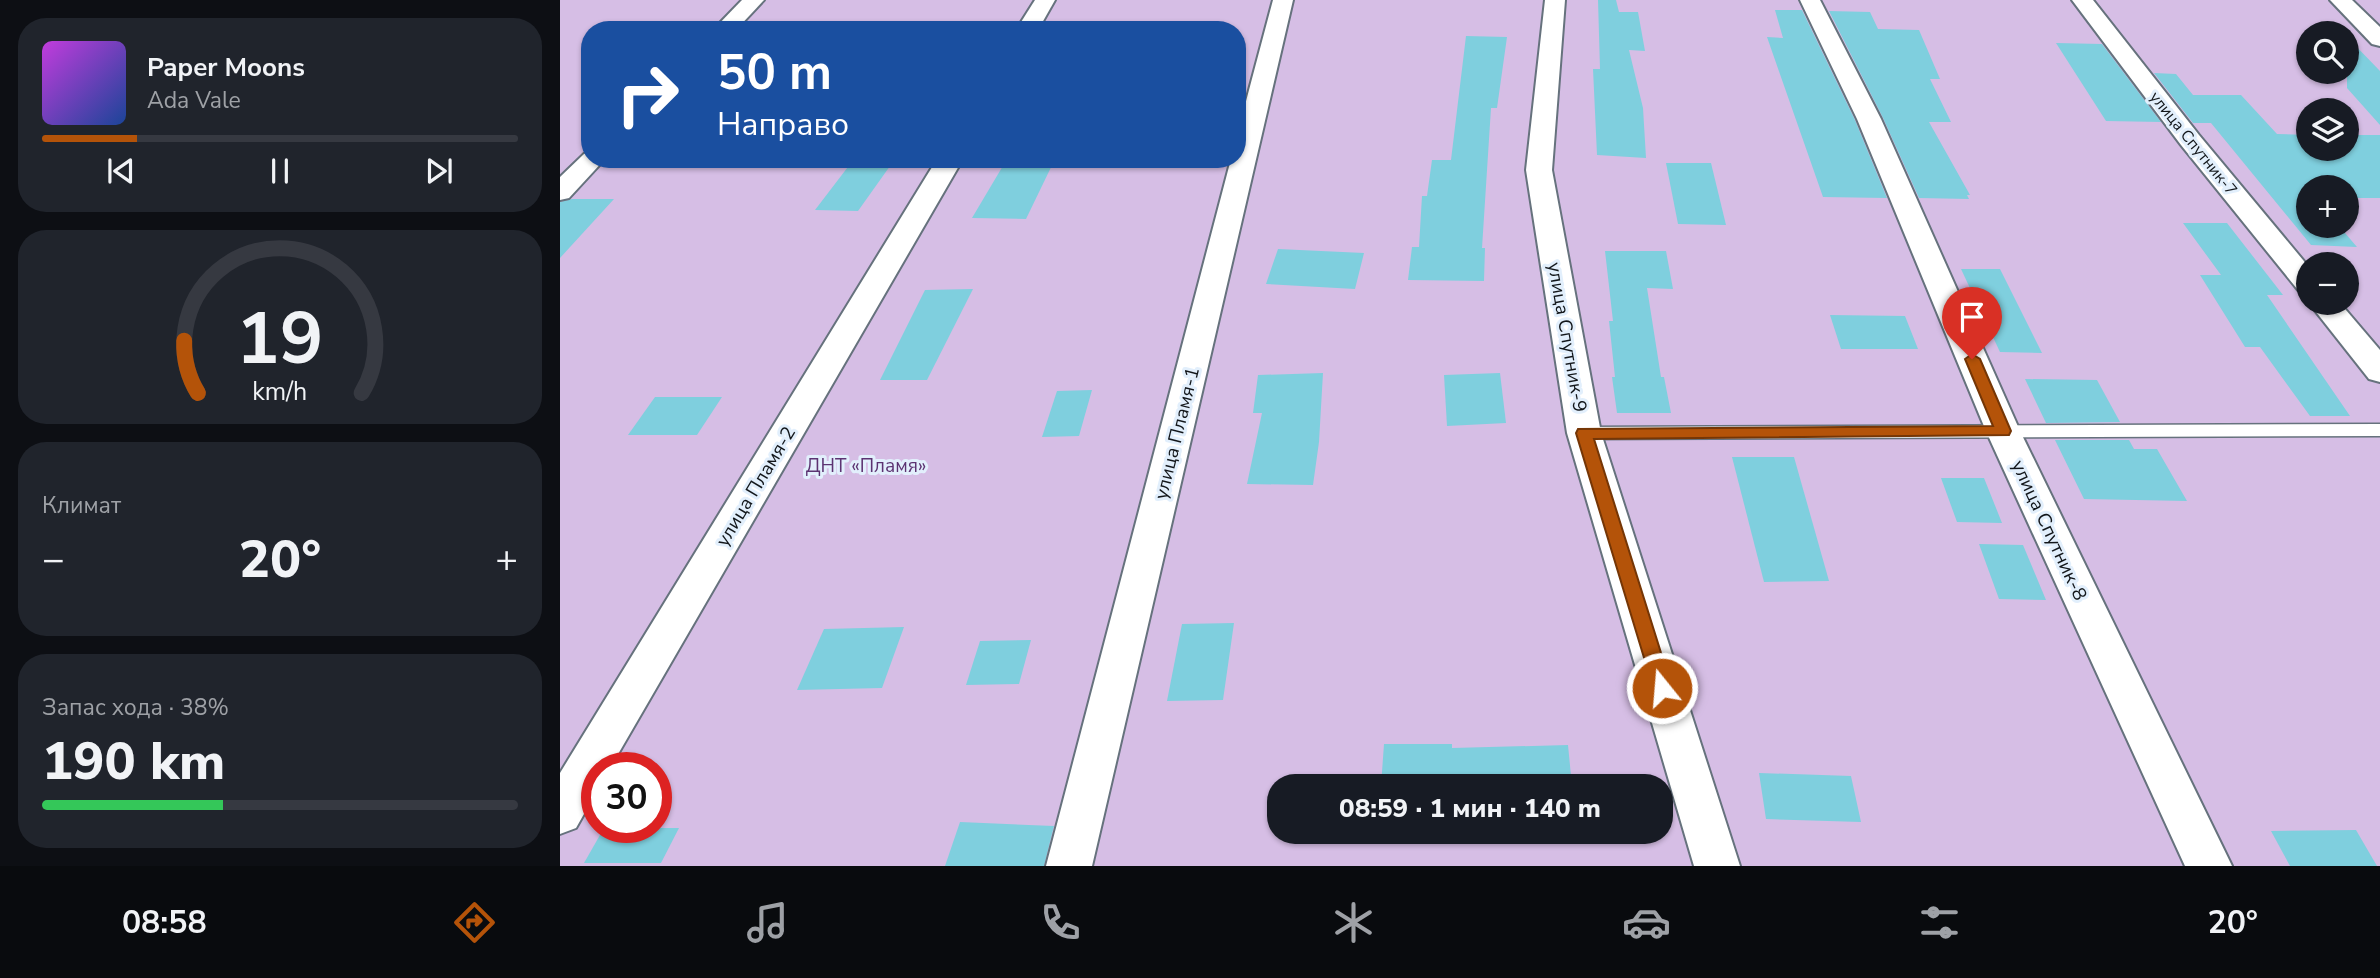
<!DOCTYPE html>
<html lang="ru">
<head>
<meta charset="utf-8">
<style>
	:root { --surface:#171b24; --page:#20242c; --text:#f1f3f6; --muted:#9ea1a6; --line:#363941; --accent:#b45309 }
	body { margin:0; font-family:"Nunito Sans",sans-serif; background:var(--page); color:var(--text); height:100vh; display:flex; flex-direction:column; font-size:26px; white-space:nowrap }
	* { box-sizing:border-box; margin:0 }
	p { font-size:23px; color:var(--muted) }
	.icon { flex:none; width:38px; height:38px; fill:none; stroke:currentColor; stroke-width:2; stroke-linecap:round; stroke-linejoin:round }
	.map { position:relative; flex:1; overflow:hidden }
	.details { display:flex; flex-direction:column; gap:18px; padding:18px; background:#0d0f14; width:560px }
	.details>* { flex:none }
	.hud { position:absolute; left:21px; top:21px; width:665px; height:147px; border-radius:28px; box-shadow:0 2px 5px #0004; background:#1a4fa0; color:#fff; overflow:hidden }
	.fabs { position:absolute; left:1736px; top:21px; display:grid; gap:14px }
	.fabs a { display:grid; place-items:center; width:63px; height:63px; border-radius:50%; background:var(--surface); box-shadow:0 2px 5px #0004; font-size:35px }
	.speed { position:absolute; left:21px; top:752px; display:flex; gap:14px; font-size:35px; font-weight:700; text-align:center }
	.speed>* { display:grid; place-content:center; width:91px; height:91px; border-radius:50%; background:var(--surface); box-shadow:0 2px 5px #0004; line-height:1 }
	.speed .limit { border:10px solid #d22; background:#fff; color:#111 }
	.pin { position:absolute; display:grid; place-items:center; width:60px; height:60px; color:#fff; margin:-72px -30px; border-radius:50% 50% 50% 0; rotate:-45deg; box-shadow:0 0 7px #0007 }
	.pin .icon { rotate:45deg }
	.me { position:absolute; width:77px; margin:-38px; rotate:343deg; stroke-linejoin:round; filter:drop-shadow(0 0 5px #0008) }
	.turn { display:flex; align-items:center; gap:24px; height:147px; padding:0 21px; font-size:32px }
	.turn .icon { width:91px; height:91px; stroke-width:2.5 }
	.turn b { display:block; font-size:49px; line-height:60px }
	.big { font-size:52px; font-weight:800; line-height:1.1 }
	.details .card { flex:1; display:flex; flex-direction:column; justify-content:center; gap:10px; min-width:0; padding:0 24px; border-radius:28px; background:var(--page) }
	.details .dial { align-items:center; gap:0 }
	.dial svg { height:182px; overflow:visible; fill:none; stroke:var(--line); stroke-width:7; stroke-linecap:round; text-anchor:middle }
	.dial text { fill:var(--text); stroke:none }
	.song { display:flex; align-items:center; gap:21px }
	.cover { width:84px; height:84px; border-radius:10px; background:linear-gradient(135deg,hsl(290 70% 55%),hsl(220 70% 35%)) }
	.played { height:7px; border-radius:4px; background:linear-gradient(90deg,var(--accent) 20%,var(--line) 20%) }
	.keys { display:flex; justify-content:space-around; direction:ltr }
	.heat { display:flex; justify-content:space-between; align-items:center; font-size:38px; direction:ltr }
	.charge { height:10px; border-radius:5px; background:linear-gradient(90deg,#34c759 38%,var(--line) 0) }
	.trip { position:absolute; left:707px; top:774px; width:406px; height:70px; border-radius:28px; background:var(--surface); box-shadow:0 2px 5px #0004; font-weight:800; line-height:70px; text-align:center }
	.tab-bar { display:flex; height:112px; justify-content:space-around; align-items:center; background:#090b0e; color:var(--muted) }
	.tab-bar .icon { width:49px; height:49px }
	.tab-bar .active { color:var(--accent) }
	.tab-bar b { font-size:32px; color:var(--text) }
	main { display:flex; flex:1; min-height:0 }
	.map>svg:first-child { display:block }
	.green { fill:#d6bee5; fill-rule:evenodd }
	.building { fill:#7fcfde }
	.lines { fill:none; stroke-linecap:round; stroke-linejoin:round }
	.service-casing { stroke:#66727d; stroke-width:3 }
	.minor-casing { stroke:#66727d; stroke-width:4 }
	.service { fill:#fff; fill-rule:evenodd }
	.minor { fill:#fff; fill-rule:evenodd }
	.route { fill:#b45309; stroke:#753606; stroke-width:2 }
	.labels { text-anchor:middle; stroke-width:6; stroke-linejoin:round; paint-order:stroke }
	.far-street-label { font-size:16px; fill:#12161a; stroke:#e2effc }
	.street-label { font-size:19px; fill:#12161a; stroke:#e2effc }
	.park-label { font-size:19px; fill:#5c3372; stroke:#e2effc }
</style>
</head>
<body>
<main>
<section class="details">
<div class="card">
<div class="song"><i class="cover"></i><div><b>Paper Moons</b><p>Ada Vale</p></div></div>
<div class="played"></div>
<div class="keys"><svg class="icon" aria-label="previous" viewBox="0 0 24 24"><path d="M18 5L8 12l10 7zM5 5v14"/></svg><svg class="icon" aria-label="pause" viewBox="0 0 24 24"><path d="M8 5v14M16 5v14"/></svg><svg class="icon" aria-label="next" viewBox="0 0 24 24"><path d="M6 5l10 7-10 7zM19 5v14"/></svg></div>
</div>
<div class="card dial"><svg viewBox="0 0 100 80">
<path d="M14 69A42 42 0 1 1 86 69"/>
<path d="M14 69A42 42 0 0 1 8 46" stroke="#b45309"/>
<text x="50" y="56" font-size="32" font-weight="700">19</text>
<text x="50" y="72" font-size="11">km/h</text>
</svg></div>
<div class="card"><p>Климат</p>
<div class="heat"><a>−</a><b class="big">20°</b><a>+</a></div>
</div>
<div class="card"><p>Запас хода · 38%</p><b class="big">190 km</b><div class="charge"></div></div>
</section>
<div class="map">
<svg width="1820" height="866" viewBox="0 0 1820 866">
	<rect width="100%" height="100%" fill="#e2effc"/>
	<path class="green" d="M0 0H1820V866H0ZM30 30H677V159H30ZM1748 33H1787V72H1748ZM1748 110H1787V149H1748ZM1748 187H1787V226H1748ZM1748 264H1787V303H1748ZM37 768H96V828H37ZM719 786H1101V831H719Z"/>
	<g class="building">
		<path d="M1038 0H1056L1059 12H1078L1085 51 1069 50 1083 108 1086 158 1037 155 1033 69H1040Z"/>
		<path d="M1215 10H1242L1295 120 1327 198 1263 197 1207 37 1223 38Z"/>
		<path d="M1269 11 1310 12 1318 29 1359 30 1380 79H1370L1391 122H1369L1410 195H1407L1409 199 1359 198 1323 118Z"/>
		<path d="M906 36 947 37 937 108H931L922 248H925L924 281 848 280 852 247H859L862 196H867L872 160H891Z"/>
		<path d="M1787 37 1820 71V125L1787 88Z"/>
		<path d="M1496 43 1542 44 1601 122 1546 121Z"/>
		<path d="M1594 73 1616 74 1633 95H1681L1717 134 1748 135V149H1787V135H1820V198H1787V187H1748V226H1779L1797 247 1751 245 1651 123H1633Z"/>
		<path d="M294 159H335L298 211 255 210Z"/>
		<path d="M447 159H495L466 219 412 218Z"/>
		<path d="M1106 163H1151L1166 225 1118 224Z"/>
		<path d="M12 199H54L0 258V202Z"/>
		<path d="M1623 223H1667L1723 295H1707L1790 416H1750L1700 347H1685L1640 275H1661Z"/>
		<path d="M718 249 804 253 795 289 706 284Z"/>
		<path d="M1045 251H1106L1113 289 1087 288 1101 377H1104L1111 413H1057L1052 377H1055L1049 321H1053Z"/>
		<path d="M1401 269H1440L1482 353 1440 352Z"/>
		<path d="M413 289 367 380H320L365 290Z"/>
		<path d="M1270 315 1345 316 1358 349H1281Z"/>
		<path d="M763 373 759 442 753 485 687 484 702 413H693L698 375Z"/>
		<path d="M940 373 946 423 887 426 884 375Z"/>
		<path d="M1465 379 1537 380 1560 422 1486 423Z"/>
		<path d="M532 390 519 436 482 437 497 391Z"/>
		<path d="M95 397H162L137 435H68Z"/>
		<path d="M1495 440H1569L1574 449H1597L1627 501 1524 499Z"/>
		<path d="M1172 457H1234L1269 581 1204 582Z"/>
		<path d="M1381 478H1424L1442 523 1397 522Z"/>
		<path d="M1419 544 1463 545 1486 600 1439 599Z"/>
		<path d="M674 623 663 700 607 701 622 624Z"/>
		<path d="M344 627 322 688 237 690 264 629Z"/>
		<path d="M471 640 459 684 406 685 420 641Z"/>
		<path d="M824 744H892V748L1008 745 1012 786H821Z"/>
		<path d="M1199 773 1291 776 1301 822 1206 819Z"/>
		<path d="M400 822 494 826 484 866H385Z"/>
		<path d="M44 828H119L101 863H24Z"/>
		<path d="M1796 830 1817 866H1730L1711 831Z"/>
		<path d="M819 831H1017V836H818Z"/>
	</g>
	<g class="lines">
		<defs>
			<path id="service" d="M1820 424V436L1024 439 1016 433 1024 427Z"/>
			<g id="minor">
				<path d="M182 0H204L176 30H153Z"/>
				<path d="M475 0H495L478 30H456Z"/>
				<path d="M713 0H733L532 866H486L671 159H677V135Z"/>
				<path d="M985 0H1005L992 170 1041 433 1180 866H1134L1007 433 966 170Z"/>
				<path d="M1240 0H1260L1321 119 1460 431 1672 866H1625L1426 431 1297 119Z"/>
				<path d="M1512 0H1533L1639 135 1748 266V293L1738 290 1621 145Z"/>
				<path d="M1770 0H1792L1820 27V46L1812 44Z"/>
				<path d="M30 152V159H45L9 198 0 200V177L24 154Z"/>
				<path d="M377 159H403L50 768H37V791L16 828 0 834V773Z"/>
				<path d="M1749 303H1780L1820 350V382L1809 379Z"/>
			</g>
		</defs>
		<use href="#service" class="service-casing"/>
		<use href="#minor" class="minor-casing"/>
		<use href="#service" class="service"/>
		<use href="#minor" class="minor"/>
	</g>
	<path class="route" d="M1412 354 1420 359 1451 431 1449 435 1034 439 1112 688 1109 694 1102 696 1095 694 1016 433 1018 429 1433 426 1405 359Z"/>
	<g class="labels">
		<g class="far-street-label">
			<text transform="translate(1634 143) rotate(51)" y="6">улица Спутник-7</text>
		</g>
		<g class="street-label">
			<text transform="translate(1008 337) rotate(80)" y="7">улица Спутник-9</text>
			<text transform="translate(616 433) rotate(-76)" y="7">улица Пламя-1</text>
			<text transform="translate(195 486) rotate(-59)" y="7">улица Пламя-2</text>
			<text transform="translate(1490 530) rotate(65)" y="7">улица Спутник-8</text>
		</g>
		<g class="park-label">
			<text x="306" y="472">ДНТ «Пламя»</text>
		</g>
	</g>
</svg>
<div class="fabs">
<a><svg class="icon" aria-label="search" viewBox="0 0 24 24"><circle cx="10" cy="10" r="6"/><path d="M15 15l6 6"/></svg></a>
<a><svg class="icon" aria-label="layers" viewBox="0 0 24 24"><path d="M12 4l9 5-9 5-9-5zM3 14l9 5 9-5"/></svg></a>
<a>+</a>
<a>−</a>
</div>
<div class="speed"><div class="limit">30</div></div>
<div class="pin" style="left:1412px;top:359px;background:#d93025"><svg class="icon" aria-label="arrive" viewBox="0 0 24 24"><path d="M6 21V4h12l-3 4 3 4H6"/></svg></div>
<svg class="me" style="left:1102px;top:688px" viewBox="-20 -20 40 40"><circle r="17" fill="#b45309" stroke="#fff" stroke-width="3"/><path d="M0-11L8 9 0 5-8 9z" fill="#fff"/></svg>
<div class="trip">08:59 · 1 мин · 140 m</div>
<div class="hud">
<div class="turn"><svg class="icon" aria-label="right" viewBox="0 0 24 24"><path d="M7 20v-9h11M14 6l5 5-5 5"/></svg><div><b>50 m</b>Направо</div></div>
</div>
</div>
</main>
<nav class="tab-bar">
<b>08:58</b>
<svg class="icon active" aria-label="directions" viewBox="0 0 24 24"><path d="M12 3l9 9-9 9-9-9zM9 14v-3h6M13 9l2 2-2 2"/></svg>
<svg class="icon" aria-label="music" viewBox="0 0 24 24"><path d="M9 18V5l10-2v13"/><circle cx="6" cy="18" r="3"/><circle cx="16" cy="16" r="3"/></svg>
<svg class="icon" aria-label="phone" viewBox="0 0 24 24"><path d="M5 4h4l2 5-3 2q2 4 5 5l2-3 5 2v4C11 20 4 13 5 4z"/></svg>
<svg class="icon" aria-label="climate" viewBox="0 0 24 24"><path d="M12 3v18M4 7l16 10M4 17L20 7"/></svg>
<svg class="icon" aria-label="car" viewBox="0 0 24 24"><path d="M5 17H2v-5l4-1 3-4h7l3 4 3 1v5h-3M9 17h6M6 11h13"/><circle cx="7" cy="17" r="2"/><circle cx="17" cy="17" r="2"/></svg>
<svg class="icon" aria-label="filters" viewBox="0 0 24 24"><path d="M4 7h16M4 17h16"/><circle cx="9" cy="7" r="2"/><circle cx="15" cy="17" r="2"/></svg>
<b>20°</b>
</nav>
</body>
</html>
